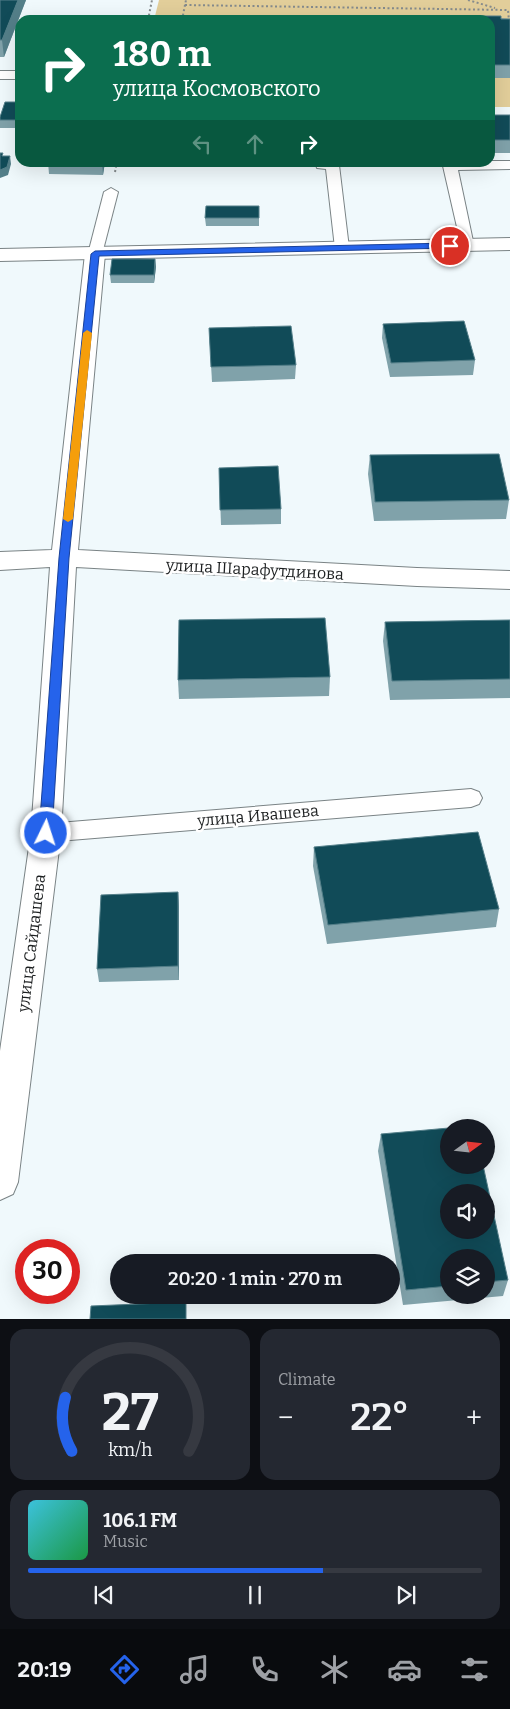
<!DOCTYPE html>
<html lang="en">
<head>
<meta charset="utf-8">
<style>
	:root { --surface:#171b24; --page:#242831; --text:#f1f3f6; --muted:#9ea1a6; --line:#363941; --accent:#2563eb }
	body { margin:0; font-family:Bitter,serif; background:var(--page); color:var(--text); height:100vh; display:flex; flex-direction:column; font-size:19px; white-space:nowrap }
	* { box-sizing:border-box; margin:0 }
	p { font-size:16px; color:var(--muted) }
	.icon { flex:none; width:28px; height:28px; fill:none; stroke:currentColor; stroke-width:2; stroke-linecap:round; stroke-linejoin:round }
	.map { position:relative; height:1319px; overflow:hidden }
	.sheet { display:flex; flex-direction:column; gap:10px; padding:10px; background:#0d0f14; flex:1 }
	.sheet>* { flex:none }
	.hud { position:absolute; left:15px; top:15px; width:480px; height:152px; border-radius:15px; box-shadow:0 5px 20px #0002; background:#0b6e4f; color:#fff; overflow:hidden }
	.needle { width:32px; rotate:75deg }
	.tools { position:absolute; left:440px; top:1119px; display:grid; gap:10px }
	.tools a { display:grid; place-items:center; width:55px; height:55px; border-radius:50%; background:var(--surface); box-shadow:0 5px 20px #0002; font-size:25px }
	.speed { position:absolute; left:15px; top:1239px; display:flex; gap:10px; font-size:25px; font-weight:700; text-align:center }
	.speed>* { display:grid; place-content:center; width:65px; height:65px; border-radius:50%; background:var(--surface); box-shadow:0 5px 20px #0002; line-height:1 }
	.speed .limit { border:8px solid #d22; background:#fff; color:#111 }
	.pin { position:absolute; display:grid; place-items:center; width:42px; height:42px; color:#fff; margin:-21px; border:2px solid #fff; border-radius:50%; box-shadow:0 1px 5px #0007 }
	.me { position:absolute; width:55px; margin:-28px; rotate:4deg; stroke-linejoin:round; filter:drop-shadow(0 0 4px #0008) }
	.turn { display:flex; align-items:center; gap:18px; height:105px; padding:0 15px; font-size:22px }
	.turn .icon { width:65px; height:65px; stroke-width:2.5 }
	.turn b { display:block; font-size:35px; line-height:42px }
	.lanes { display:flex; align-items:center; height:48px; padding:0 15px; background:#0003; justify-content:center; gap:25px; direction:ltr }
	.lanes .off { opacity:.35 }
	.big { font-size:38px; font-weight:600; line-height:1.1 }
	.sheet .widget { flex:1; display:flex; flex-direction:column; justify-content:center; gap:8px; min-width:0; padding:0 18px; border-radius:15px; background:var(--page) }
	.sheet .dial { align-items:center; gap:0 }
	.dial svg { height:130px; overflow:visible; fill:none; stroke:var(--line); stroke-width:7; stroke-linecap:round; text-anchor:middle }
	.dial text { fill:var(--text); stroke:none }
	.song { display:flex; align-items:center; gap:15px }
	.cover { width:60px; height:60px; border-radius:8px; background:linear-gradient(135deg,hsl(190 70% 55%),hsl(140 70% 35%)) }
	.played { height:5px; border-radius:2px; background:linear-gradient(90deg,var(--accent) 65%,var(--line) 65%) }
	.keys { display:flex; justify-content:space-around; direction:ltr }
	.heat { display:flex; justify-content:space-between; align-items:center; font-size:28px; direction:ltr }
	.sheet .tiles { flex:1; display:grid; gap:10px; grid-template-columns:1fr 1fr }
	.widget:last-child { grid-column:span 2 }
	.trip { position:absolute; left:110px; top:1254px; width:290px; height:50px; border-radius:25px; background:var(--surface); box-shadow:0 5px 20px #0002; font-weight:600; line-height:50px; text-align:center }
	.tabs { display:flex; height:80px; justify-content:space-around; align-items:center; background:#090b0e; color:var(--muted) }
	.tabs .icon { width:35px; height:35px }
	.tabs .selected { color:var(--accent) }
	.tabs b { font-size:22px; color:var(--text) }
	.map>svg:first-child { display:block }
	.green { fill:#e2ce9a }
	.lines { fill:none; stroke-linecap:round; stroke-linejoin:round }
	.lane-casing { stroke:#7a8385; stroke-width:2 }
	.street-casing { stroke:#7a8385; stroke-width:2 }
	.secondary-casing { stroke:#7a8385; stroke-width:2 }
	.path { stroke:#858b8d; stroke-width:2; stroke-dasharray:2 2.5; stroke-linecap:butt }
	.lane { fill:#fff; fill-rule:evenodd }
	.street { fill:#fff; fill-rule:evenodd }
	.secondary { fill:#fff; fill-rule:evenodd }
	.wall { fill:#80a2aa; fill-rule:evenodd }
	.shaded-wall { fill:#547f89 }
	.building { fill:#114b58; stroke:#547f89; fill-rule:evenodd }
	.route { fill:#2563eb; stroke:#184099 }
	.slow { fill:#f59e0b }
	.labels { text-anchor:middle; stroke-width:5; stroke-linejoin:round; paint-order:stroke }
	.street-label { font-size:16px; fill:#1c1f20; stroke:#fff }
</style>
</head>
<body>
<div class="map">
<svg width="510" height="1319" viewBox="0 0 510 1319">
	<rect width="100%" height="100%" fill="#f0f9fc"/>
	<path class="green" d="M159 0H510V107H490V20H154Z"/>
	<g class="lines">
		<defs>
			<g id="lane">
				<rect x="0" y="71" width="20" height="8"/>
				<path d="M490 161H510V169L458 170 474 246 472 249H462L443 166 448 162Z"/>
				<path d="M315 162H337L339 165 349 248 347 251H337L335 248 326 169 317 168Z"/>
				<path d="M111 188 118 192 102 254 100 257H90L88 254 104 192Z"/>
				<path d="M471 789 479 792 482 798 479 804 471 807 46 842 38 839 35 833 38 827 46 824Z"/>
			</g>
			<path id="street" d="M95 248 102 250 105 254 78 550 417 568 510 571V589L417 586 76 567 61 833 18 1182 13 1194 0 1200V1051L31 833 50 567 0 570V552L52 550 85 254 88 250Z"/>
			<path id="secondary" d="M510 238V250L0 261V249Z"/>
		</defs>
		<use href="#lane" class="lane-casing"/>
		<use href="#street" class="street-casing"/>
		<use href="#secondary" class="secondary-casing"/>
		<g class="path">
			<path d="M468 0 495 8"/>
			<path d="M185 5 508 10 509 21"/>
			<path d="M148 20 152 0"/>
			<path d="M182 20 186 0"/>
			<path d="M115 172 117 162"/>
		</g>
		<use href="#lane" class="lane"/>
		<use href="#street" class="street"/>
		<use href="#secondary" class="secondary"/>
	</g>
	<g class="wall">
		<path d="M0 0H26L4 57H0Z"/>
		<path d="M473 16 510 19V78H490V20H451L452 18 472 19Z"/>
		<path d="M20 102V128H0V117Z"/>
		<rect x="490" y="115" width="20" height="38"/>
		<path d="M48 162H105L103 175 49 174Z"/>
		<path d="M259 206V226H206L205 218Z"/>
		<path d="M155 259 156 267 154 283H111L110 275Z"/>
		<path d="M383 324 475 360 473 375 390 377 382 338Z"/>
		<path d="M209 328 296 365 295 379 212 382Z"/>
		<path d="M370 455 509 500 506 519 374 521 368 474Z"/>
		<path d="M219 468 281 509V524L221 525Z"/>
		<path d="M510 620V698L390 700 383 641 385 622Z"/>
		<path d="M330 677 329 696 179 699 178 680Z"/>
		<path d="M314 847 499 909 496 927 327 944 313 866Z"/>
		<path d="M178 892 179 907V980L99 982 97 969Z"/>
		<path d="M381 1134 508 1280 503 1296 403 1305 378 1151ZM449 1258H486V1295H449Z"/>
	</g>
	<g class="shaded-wall">
		<path d="M18 0H26L4 57 2 40Z"/>
		<path d="M10 156 11 164 8 175 0 178V170Z"/>
		<path d="M102 162H105L103 175Z"/>
		<path d="M155 259 156 267 154 283V275Z"/>
		<path d="M178 892 179 907V980L178 966Z"/>
	</g>
	<g class="building">
		<path d="M0 0H18L2 40H0Z"/>
		<path d="M473 16H501V19H510V65H490V20H452V18L473 19Z"/>
		<path d="M5 102H20V120H0V117Z"/>
		<rect x="490" y="115" width="20" height="25"/>
		<path d="M0 153H3L2 156H10L7 167 0 170Z"/>
		<path d="M206 206H259V218H205Z"/>
		<path d="M112 259H155L154 275H110Z"/>
		<path d="M464 321 475 360 391 363 383 324Z"/>
		<path d="M291 326 296 365 211 367 209 328Z"/>
		<path d="M499 454 509 500 375 502 370 455Z"/>
		<path d="M278 466 281 509 220 510 219 468Z"/>
		<path d="M325 618 330 677 178 680 179 620Z"/>
		<path d="M510 620V679L392 681 385 622Z"/>
		<path d="M478 832 499 909 328 925 314 847Z"/>
		<path d="M178 892V966L97 969 101 895Z"/>
		<path d="M475 1126V1128H454Z"/>
		<path d="M449 1128V1165H483L508 1280 486 1282V1258H449V1286L406 1290 381 1134ZM449 1192H486V1230H449Z"/>
		<path d="M186 1302V1319H90L91 1306Z"/>
	</g>
	<path class="route" d="M450 243 454 246 452 248 99 256 69 558 52 833 50 836H41L39 833 59 558 91 254 95 251Z"/>
	<path class="slow" d="M87 330 92 333 73 519 68 522 63 519 83 333Z"/>
	<g class="labels">
		<g class="street-label">
			<text transform="translate(255 569) rotate(3)" y="6">улица Шарафутдинова</text>
			<text transform="translate(258 815) rotate(-5)" y="6">улица Ивашева</text>
			<text transform="translate(31 943) rotate(-83)" y="6">улица Сайдашева</text>
		</g>
	</g>
</svg>
<div class="tools">
<a><svg class="needle" viewBox="-14 -14 28 28"><path d="M0-13l5 13h-10z" fill="#e53935"/><path d="M0 13l5-13h-10z" fill="#9ea1a6"/></svg></a>
<a><svg class="icon" aria-label="sound" viewBox="0 0 24 24"><path d="M4 9h4l5-4v14l-5-4H4zM17 9q2 3 0 6"/></svg></a>
<a><svg class="icon" aria-label="layers" viewBox="0 0 24 24"><path d="M12 4l9 5-9 5-9-5zM3 14l9 5 9-5"/></svg></a>
</div>
<div class="speed"><div class="limit">30</div></div>
<div class="pin" style="left:450px;top:246px;background:#d93025"><svg class="icon" aria-label="arrive" viewBox="0 0 24 24"><path d="M6 21V4h12l-3 4 3 4H6"/></svg></div>
<svg class="me" style="left:46px;top:833px" viewBox="-20 -20 40 40"><circle r="17" fill="#2563eb" stroke="#fff" stroke-width="3"/><path d="M0-11L8 9 0 5-8 9z" fill="#fff"/></svg>
<div class="trip">20:20 · 1 min · 270 m</div>
<div class="hud">
<div class="turn"><svg class="icon" aria-label="right" viewBox="0 0 24 24"><path d="M7 20v-9h11M14 6l5 5-5 5"/></svg><div><b>180 m</b>улица Космовского</div></div>
<div class="lanes"><svg class="icon off" aria-label="left" viewBox="0 0 24 24"><path d="M17 20v-9H6M10 6l-5 5 5 5"/></svg><svg class="icon off" aria-label="ahead" viewBox="0 0 24 24"><path d="M12 20V5M6 11l6-6 6 6"/></svg><svg class="icon" aria-label="right" viewBox="0 0 24 24"><path d="M7 20v-9h11M14 6l5 5-5 5"/></svg></div>
</div>
</div>
<section class="sheet">
<div class="tiles">
<div class="widget dial"><svg viewBox="0 0 100 80">
<path d="M14 69A42 42 0 1 1 86 69"/>
<path d="M14 69A42 42 0 0 1 10 36" stroke="#2563eb"/>
<text x="50" y="56" font-size="32" font-weight="700">27</text>
<text x="50" y="72" font-size="11">km/h</text>
</svg></div>
<div class="widget"><p>Climate</p>
<div class="heat"><a>−</a><b class="big">22°</b><a>+</a></div>
</div>
<div class="widget">
<div class="song"><i class="cover"></i><div><b>106.1 FM</b><p>Music</p></div></div>
<div class="played"></div>
<div class="keys"><svg class="icon" aria-label="previous" viewBox="0 0 24 24"><path d="M18 5L8 12l10 7zM5 5v14"/></svg><svg class="icon" aria-label="pause" viewBox="0 0 24 24"><path d="M8 5v14M16 5v14"/></svg><svg class="icon" aria-label="next" viewBox="0 0 24 24"><path d="M6 5l10 7-10 7zM19 5v14"/></svg></div>
</div>
</div>
</section>
<nav class="tabs">
<b>20:19</b>
<svg class="icon selected" aria-label="directions" viewBox="0 0 24 24"><path d="M12 3l9 9-9 9-9-9zM9 14v-3h6M13 9l2 2-2 2"/></svg>
<svg class="icon" aria-label="music" viewBox="0 0 24 24"><path d="M9 18V5l10-2v13"/><circle cx="6" cy="18" r="3"/><circle cx="16" cy="16" r="3"/></svg>
<svg class="icon" aria-label="phone" viewBox="0 0 24 24"><path d="M5 4h4l2 5-3 2q2 4 5 5l2-3 5 2v4C11 20 4 13 5 4z"/></svg>
<svg class="icon" aria-label="climate" viewBox="0 0 24 24"><path d="M12 3v18M4 7l16 10M4 17L20 7"/></svg>
<svg class="icon" aria-label="car" viewBox="0 0 24 24"><path d="M5 17H2v-5l4-1 3-4h7l3 4 3 1v5h-3M9 17h6M6 11h13"/><circle cx="7" cy="17" r="2"/><circle cx="17" cy="17" r="2"/></svg>
<svg class="icon" aria-label="filters" viewBox="0 0 24 24"><path d="M4 7h16M4 17h16"/><circle cx="9" cy="7" r="2"/><circle cx="15" cy="17" r="2"/></svg>
</nav>
</body>
</html>
